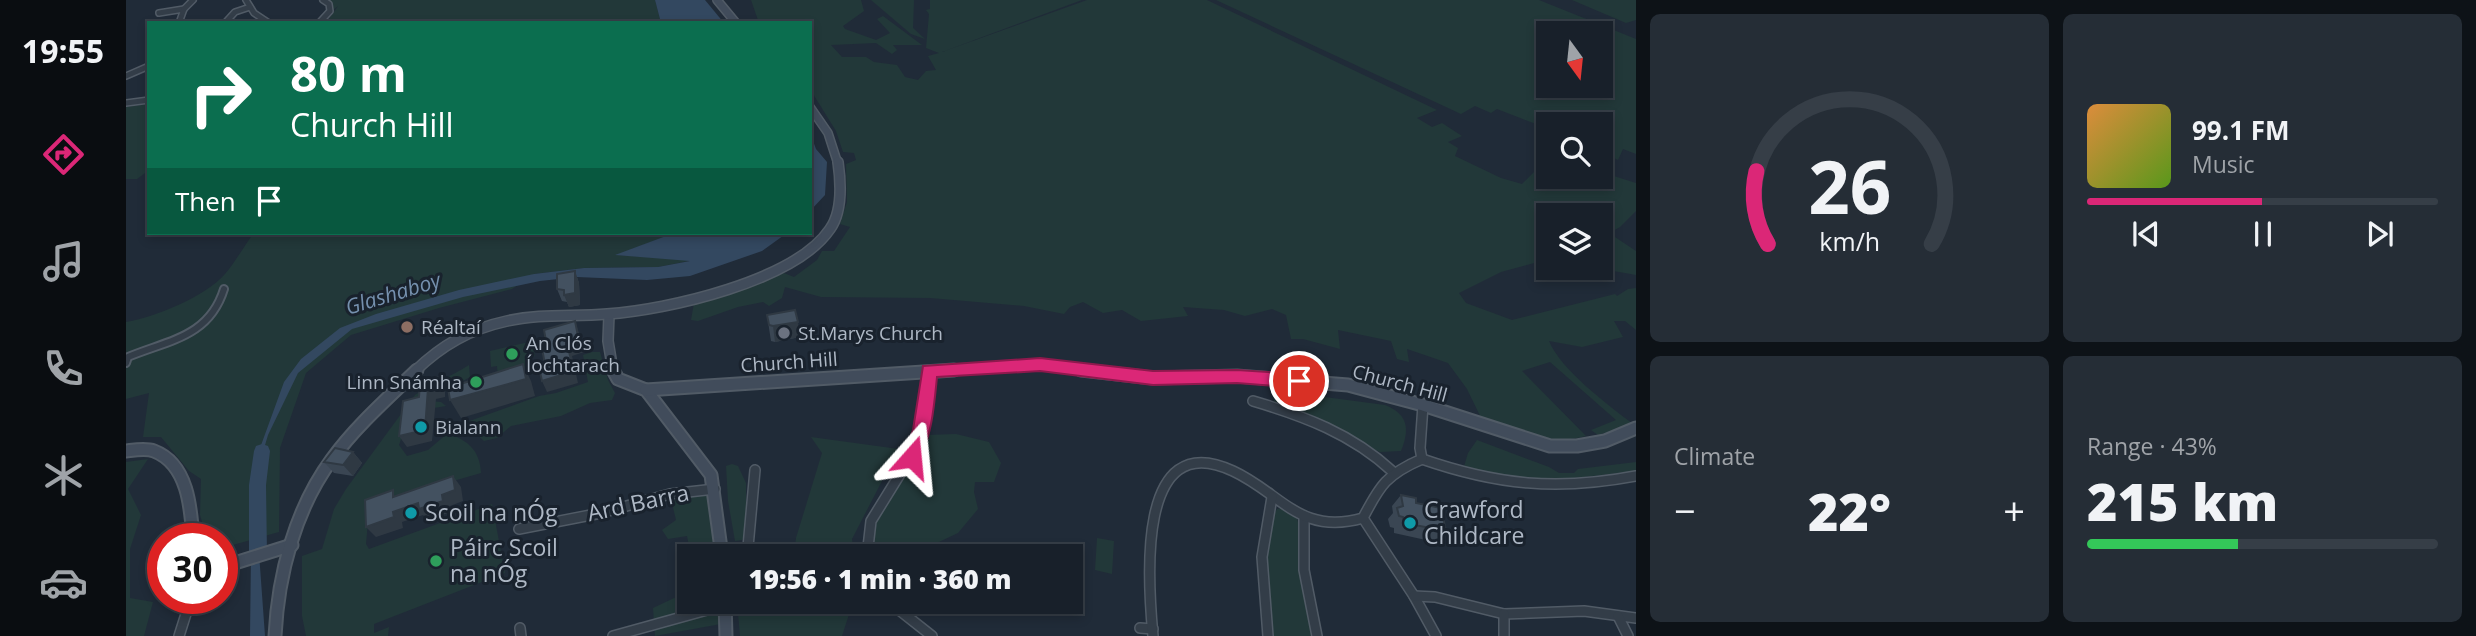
<!DOCTYPE html>
<html lang="en">
<head>
<meta charset="utf-8">
<style>
	:root { --surface:#18202a; --page:#252d36; --text:#f1f3f6; --muted:#9fa3a8; --line:#363e47; --accent:#db2777 }
	body { margin:0; font-family:"Open Sans",sans-serif; background:var(--page); color:var(--text); height:100vh; display:flex; flex-direction:column; font-size:26px; white-space:nowrap }
	* { box-sizing:border-box; margin:0 }
	p { font-size:23px; color:var(--muted) }
	.icon { flex:none; width:38px; height:38px; fill:none; stroke:currentColor; stroke-width:2; stroke-linecap:round; stroke-linejoin:round }
	.map { position:relative; flex:1; overflow:hidden }
	.side { display:flex; flex-direction:column; gap:14px; padding:14px; background:#0d1217; width:840px }
	.side>* { flex:none }
	.top-card { position:absolute; left:21px; top:21px; width:665px; height:214px; border-radius:0px; box-shadow:0 4px 10px #0003,0 0 0 2px var(--line); background:#0b6e4f; color:#fff; overflow:hidden }
	.needle { width:46px; rotate:165deg }
	.fabs { position:absolute; left:1410px; top:21px; display:grid; gap:14px }
	.fabs a { display:grid; place-items:center; width:77px; height:77px; border-radius:0px; background:var(--surface); box-shadow:0 4px 10px #0003,0 0 0 2px var(--line); font-size:35px }
	.speed { position:absolute; left:21px; top:523px; display:flex; gap:14px; font-size:35px; font-weight:700; text-align:center }
	.speed>* { display:grid; place-content:center; width:91px; height:91px; border-radius:50%; background:var(--surface); box-shadow:0 4px 10px #0003,0 0 0 2px var(--line); line-height:1 }
	.speed .limit { border:10px solid #d22; background:#fff; color:#111 }
	.pin { position:absolute; display:grid; place-items:center; width:60px; height:60px; color:#fff; margin:-30px; border:4px solid #fff; border-radius:50%; box-shadow:0 2px 7px #0007 }
	.me { position:absolute; width:77px; margin:-38px; rotate:18deg; stroke-linejoin:round; filter:drop-shadow(0 0 5px #0008) }
	.turn { display:flex; align-items:center; gap:24px; height:147px; padding:0 28px; font-size:32px }
	.turn .icon { width:91px; height:91px; stroke-width:2.5 }
	.turn b { display:block; font-size:49px; line-height:60px }
	.then { display:flex; align-items:center; height:66px; padding:0 28px; background:#0003; gap:14px; font-size:26px }
	.big { font-size:52px; font-weight:800; line-height:1.1 }
	.side .widget { flex:1; display:flex; flex-direction:column; justify-content:center; gap:10px; min-width:0; padding:0 24px; border-radius:10px; background:var(--page) }
	.side .dial { align-items:center; gap:0 }
	.dial svg { height:182px; overflow:visible; fill:none; stroke:var(--line); stroke-width:7; stroke-linecap:round; text-anchor:middle }
	.dial text { fill:var(--text); stroke:none }
	.song { display:flex; align-items:center; gap:21px }
	.cover { width:84px; height:84px; border-radius:10px; background:linear-gradient(135deg,hsl(30 70% 55%),hsl(90 70% 35%)) }
	.played { height:7px; border-radius:4px; background:linear-gradient(90deg,var(--accent) 50%,var(--line) 50%) }
	.keys { display:flex; justify-content:space-around; direction:ltr }
	.heat { display:flex; justify-content:space-between; align-items:center; font-size:38px; direction:ltr }
	.charge { height:10px; border-radius:5px; background:linear-gradient(90deg,#34c759 43%,var(--line) 0) }
	.side .tiles { flex:1; display:grid; gap:14px; grid-template-columns:repeat(2,1fr) }
	.trip { position:absolute; left:551px; top:544px; width:406px; height:70px; border-radius:0px; background:var(--surface); box-shadow:0 4px 10px #0003,0 0 0 2px var(--line); font-weight:800; line-height:70px; text-align:center }
	main { display:flex; flex:1; min-height:0 }
	.menu { display:flex; flex-direction:column; width:126px; justify-content:space-around; align-items:center; background:#0a0d11; color:var(--muted) }
	.menu .icon { width:49px; height:49px }
	.menu .active { color:var(--accent) }
	.menu b { font-size:32px; color:var(--text) }
	.map>svg:first-child { display:block }
	.green { fill:#223839; fill-rule:evenodd }
	.water { fill:#334860 }
	.lines { fill:none; stroke-linecap:round; stroke-linejoin:round }
	.river { fill:#334860; fill-rule:evenodd }
	.street-far2-casing { stroke:#515b66; stroke-width:8 }
	.street-far1-casing { stroke:#515b66; stroke-width:10 }
	.street-casing { stroke:#515b66; stroke-width:12 }
	.secondary-far2-casing { stroke:#515b66; stroke-width:10 }
	.secondary-far1-casing { stroke:#515b66; stroke-width:12 }
	.secondary-casing { stroke:#515b66; stroke-width:15 }
	.street-far2 { stroke:#333d48; stroke-width:5 }
	.street-far1 { stroke:#333d48; stroke-width:6 }
	.street { stroke:#333d48; stroke-width:9 }
	.secondary-far2 { stroke:#414c5b; stroke-width:7 }
	.secondary-far1 { stroke:#414c5b; stroke-width:9 }
	.secondary { stroke:#414c5b; stroke-width:11 }
	.wall { fill:#3a4653 }
	.shaded-wall { fill:#2f3943 }
	.building { fill:#435160; stroke:#2f3943; stroke-width:2 }
	.route { fill:#db2777; stroke:#8e194d; stroke-width:2 }
	.education-dot { fill:#8d6e63; stroke:#19222d; stroke-width:2.5 }
	.worship-dot { fill:#6b7280; stroke:#19222d; stroke-width:2.5 }
	.leisure-dot { fill:#2e9e5b; stroke:#19222d; stroke-width:2.5 }
	.culture-dot { fill:#0f9aa8; stroke:#19222d; stroke-width:2.5 }
	.labels { text-anchor:middle; stroke-width:6; stroke-linejoin:round; paint-order:stroke }
	.poi-label { font-size:19px; fill:#aeb8c5; stroke:#19222d; text-anchor:start }
	.street-label { font-size:19px; fill:#aeb8c5; stroke:#19222d }
	.water-label { font-size:21px; font-style:italic; fill:#7590ae; stroke:#19222d }
	.near-street-label { font-size:23px; fill:#aeb8c5; stroke:#19222d }
	.near-poi-label { font-size:23px; fill:#aeb8c5; stroke:#19222d; text-anchor:start }
</style>
</head>
<body>
<main>
<nav class="menu">
<b>19:55</b>
<svg class="icon active" aria-label="directions" viewBox="0 0 24 24"><path d="M12 3l9 9-9 9-9-9zM9 14v-3h6M13 9l2 2-2 2"/></svg>
<svg class="icon" aria-label="music" viewBox="0 0 24 24"><path d="M9 18V5l10-2v13"/><circle cx="6" cy="18" r="3"/><circle cx="16" cy="16" r="3"/></svg>
<svg class="icon" aria-label="phone" viewBox="0 0 24 24"><path d="M5 4h4l2 5-3 2q2 4 5 5l2-3 5 2v4C11 20 4 13 5 4z"/></svg>
<svg class="icon" aria-label="climate" viewBox="0 0 24 24"><path d="M12 3v18M4 7l16 10M4 17L20 7"/></svg>
<svg class="icon" aria-label="car" viewBox="0 0 24 24"><path d="M5 17H2v-5l4-1 3-4h7l3 4 3 1v5h-3M9 17h6M6 11h13"/><circle cx="7" cy="17" r="2"/><circle cx="17" cy="17" r="2"/></svg>
</nav>
<div class="map">
<svg width="1510" height="636" viewBox="0 0 1510 636">
	<rect width="100%" height="100%" fill="#202b38"/>
	<g class="green">
		<path d="M197 0H529L535 23H200L212 6 206 11Z"/>
		<path d="M625 0H735L738 11 717 26 719 29 750 40 764 33 751 19 757 16 796 45H767L771 50 766 54 750 43 705 45 716 57H740L748 62 771 65 779 77 792 80 800 71 810 70 802 56 813 53 800 48 803 14 800 10 804 9V0H956L816 52 961 0H1081L1311 110 1291 118 1306 127 1316 123 1336 136 1322 142 1332 148 1329 156 1375 178 1396 184 1411 169 1410 156 1423 159V177H1475V172L1510 183V211L1494 227 1483 233 1510 251V275L1471 268H1475V215H1423V259L1375 272 1333 293 1340 303 1386 320 1489 294 1491 296 1502 289 1510 288V330L1499 321H1488L1497 337 1456 347 1423 341C1435 370 1481 404 1507 424L1472 435 1465 430 1490 420 1424 362 1396 371 1460 436C1425 446 1390 432 1357 422L1341 389 1322 363 1281 349 1283 362 1271 359 1265 341 1212 330 1214 349 1177 339H1165L1160 315 1146 309 1119 316 1098 310 1057 307 1062 316 1015 321 996 310 977 313 957 302 944 307 938 314 898 306 804 298 695 297 659 287 656 298 643 306 637 302 612 307 572 321 565 320 568 303 658 273 668 277 691 260 696 251H708L724 227 714 224 721 202 720 164 730 160 728 153 717 152 710 131 684 89V23H633Z"/>
		<path d="M745 0H788L787 28 799 39 785 34Z"/>
		<path d="M1090 0H1413L1510 39V154L1497 149 1492 160 1475 152V124H1423V129L1371 109 1365 113 1349 106 1335 114ZM1475 33V86H1423V33Z"/>
		<path d="M1446 0H1510V20L1500 23Z"/>
		<path d="M23 104V170L11 179H0V107Z"/>
		<path d="M128 233H548L491 255 568 260 532 267 458 268 408 274 386 289 313 308 225 335 180 373 154 448 153 532 96 548V539H81L74 515 75 479 63 471 35 437H17L23 393 0 399V322C29 317 79 297 99 274 110 261 118 246 128 233Z"/>
		<path d="M407 341 409 356 405 358 407 370 372 379 371 366 365 367 364 351Z"/>
		<path d="M466 352H474L482 380 489 393 486 400 464 403 435 416 385 426 371 438 358 441 338 423 413 396 430 393 462 382 457 355Z"/>
		<path d="M343 365 344 377 301 401 315 402 320 406 284 412 273 445 281 456 302 450 322 433C342 441 354 450 355 473L258 501 243 510 240 544 243 549 366 504 379 573 248 624V633L263 627 262 636H180L176 616V556L196 549 208 509 220 489 289 395C306 383 326 376 343 365Z"/>
		<path d="M1146 390 1259 405C1282 414 1284 429 1275 451L1254 452 1149 405Z"/>
		<path d="M830 434 863 442 875 463 868 482H849L848 492 852 509 832 533 783 556H750C741 526 759 507 775 483 786 468 794 451 802 435Z"/>
		<path d="M685 437 780 450 763 476 757 479 726 539 728 556H668L670 538 696 453Z"/>
		<path d="M1351 440 1423 467 1433 473H1448L1452 469 1510 462V471L1414 482 1337 470 1342 453Z"/>
		<path d="M22 459 2 489 15 515 4 549V598L27 602 18 636H0V462Z"/>
		<path d="M606 464 612 466 620 483V534L616 540 609 541 602 501 600 466Z"/>
		<path d="M578 485 586 498 592 556H565L561 536 542 539 536 530 550 520 543 491Z"/>
		<path d="M1156 508 1170 516 1172 522V563L1186 636H1147C1141 601 1133 540 1151 509Z"/>
		<path d="M971 538 988 541 986 574 969 570Z"/>
		<path d="M563 591 564 602H594L595 624 529 636 527 608Z"/>
		<path d="M611 602H727L716 636H614Z"/>
	</g>
	<g class="water">
		<path d="M529 0H579L598 23H535Z"/>
		<path d="M684 133 690 149 701 162 699 195 684 211Z"/>
		<path d="M548 233H661L636 251 564 276 521 280 451 277 414 281 337 297 226 329 172 373 142 435 132 469V539L139 636H124L126 470 158 382 175 359 214 328 250 314 333 290 408 274 458 268 532 267 564 261 489 255Z"/>
	</g>
	<g class="lines">
		<path class="river" d="M136 444 142 446 144 451 140 485 141 555 138 561 132 563 126 561 123 555V485L128 451 130 446Z"/>
		<defs>
			<g id="street-far2">
				<path d="M120 0 128 13 143 23"/>
				<path d="M33 13 58 9"/>
				<path d="M53 23 58 9 67 0"/>
				<path d="M99 23 109 12 124 7"/>
				<path d="M193 23 204 11 203 4 197 0"/>
				<path d="M0 76 23 66"/>
				<path d="M0 103 23 100"/>
			</g>
			<path id="street-far1" d="M0 363 2 357C43 340 83 337 98 289"/>
			<g id="street">
				<path d="M1127 401C1178 416 1226 434 1266 471"/>
				<path d="M1296 459C1371 485 1431 491 1510 476"/>
				<path d="M1178 516V570L1191 636"/>
				<path d="M1237 518 1288 596 1310 636"/>
				<path d="M393 529 475 513 544 494 589 489"/>
				<path d="M596 556 615 552 622 547 629 470"/>
				<path d="M741 556 745 521 792 445 803 371"/>
				<path d="M1288 596 1309 597 1378 614 1458 611 1510 618"/>
				<path d="M763 602 806 636"/>
				<path d="M1378 614V636"/>
				<path d="M1492 616 1502 636"/>
				<path d="M394 628 395 636"/>
				<path d="M1014 628 1027 629"/>
				<path d="M53 636 65 598"/>
				<path d="M487 636 599 605"/>
				<path d="M1027 636C1022 583 1009 425 1107 471 1155 493 1174 536 1237 518 1254 485 1261 474 1296 459L1294 448 1297 405"/>
				<path d="M1142 636 1136 557 1146 497"/>
			</g>
			<g id="secondary-far2">
				<path d="M591 0 610 23"/>
				<path d="M684 107 702 133 712 164"/>
			</g>
			<g id="secondary-far1">
				<path d="M483 315 482 341 487 371"/>
				<path d="M289 371C316 345 344 329 381 321 415 313 447 317 481 314 541 310 669 281 704 229 717 211 715 183 712 162"/>
				<path d="M796 371 914 365 970 371"/>
			</g>
			<g id="secondary">
				<path d="M487 370 492 379 520 390 585 475 596 556"/>
				<path d="M955 370 1027 378 1111 376 1222 385 1297 405 1424 446H1451L1479 441 1510 428"/>
				<path d="M520 390 828 370"/>
				<path d="M0 451C9 450 20 448 28 451 62 464 65 508 67 539"/>
				<path d="M96 567 166 545"/>
				<path d="M599 602 600 636"/>
				<path d="M149 636C152 575 169 509 206 459 230 426 262 398 291 370"/>
			</g>
		</defs>
		<use href="#street-far2" class="street-far2-casing"/>
		<use href="#street-far1" class="street-far1-casing"/>
		<use href="#street" class="street-casing"/>
		<use href="#secondary-far2" class="secondary-far2-casing"/>
		<use href="#secondary-far1" class="secondary-far1-casing"/>
		<use href="#secondary" class="secondary-casing"/>
		<use href="#street-far2" class="street-far2"/>
		<use href="#street-far1" class="street-far1"/>
		<use href="#street" class="street"/>
		<use href="#secondary-far2" class="secondary-far2"/>
		<use href="#secondary-far1" class="secondary-far1"/>
		<use href="#secondary" class="secondary"/>
	</g>
	<g class="wall">
		<path d="M449 271 453 283 454 305 443 307 441 302 436 301 431 289Z"/>
		<path d="M641 315 674 337 649 342 645 341Z"/>
		<path d="M227 452 236 463 227 476 208 473 198 462Z"/>
		<path d="M1275 495 1290 503 1320 531 1309 542 1268 533V528L1264 527 1262 519 1267 513 1266 506Z"/>
	</g>
	<g class="shaded-wall">
		<path d="M449 271 453 283 454 305 443 307 438 295Z"/>
		<path d="M449 321 453 333 458 352 446 356 452 383 421 392 416 381 441 344Z"/>
		<path d="M672 322 674 337 649 342 647 326Z"/>
		<path d="M397 364 405 381 409 396 335 418 324 400Z"/>
		<path d="M312 377 319 389V397L310 399 306 441 281 447 273 436 302 388Z"/>
		<path d="M227 452 236 463 227 476 217 465Z"/>
		<path d="M327 476 335 487 337 501 324 506 325 512 302 520 297 515 276 522 277 528 250 537 240 527 267 512 316 495Z"/>
		<path d="M37 576V584L29 578Z"/>
	</g>
	<g class="building">
		<path d="M449 271V293L438 295V290L431 289V274Z"/>
		<path d="M669 310 672 322 647 326 643 325 641 315Z"/>
		<path d="M449 321 453 341 441 344 448 371 416 381 414 372 420 370 415 343 420 341 418 330Z"/>
		<path d="M397 364 400 379 324 400 322 388Z"/>
		<path d="M312 377V386L302 388 299 430 273 436 277 401 293 397 294 381Z"/>
		<path d="M209 448 227 452 217 465 198 462Z"/>
		<path d="M327 476 329 490 316 495 317 501 293 509 292 503 267 512 268 517 240 527 239 500 267 490V497Z"/>
		<path d="M1275 495 1290 498V503L1315 508 1320 531 1278 523 1277 517 1273 516 1271 508 1277 506Z"/>
		<path d="M37 560V576L29 578 33 562Z"/>
	</g>
	<path class="route" d="M914 358 1027 371 1111 370 1173 374 1179 376 1182 381 1179 386 1173 388 1111 383 1027 385 914 371 811 377C808 407 806 435 792 463L786 465 779 463 777 457 787 430 797 366Z"/>
	<circle class="education-dot" cx="281" cy="327" r="7"/>
	<circle class="worship-dot" cx="658" cy="333" r="7"/>
	<g class="leisure-dot">
		<circle cx="386" cy="354" r="7"/>
		<circle cx="350" cy="382" r="7"/>
		<circle cx="310" cy="561" r="7"/>
	</g>
	<g class="culture-dot">
		<circle cx="295" cy="427" r="7"/>
		<circle cx="285" cy="513" r="7"/>
		<circle cx="1284" cy="523" r="7"/>
	</g>
	<g class="labels">
		<g class="poi-label">
			<text x="295" y="334">Réaltaí</text>
			<text x="672" y="340">St.Marys Church</text>
			<text x="400" y="350">An Clós<tspan x="400" dy="22">Íochtarach</tspan></text>
			<text x="336" y="389" text-anchor="end">Linn Snámha</text>
			<text x="309" y="434">Bialann</text>
		</g>
		<g class="street-label">
			<text transform="translate(663 362) rotate(-4)" y="7">Church Hill</text>
			<text transform="translate(1274 383) rotate(15)" y="7">Church Hill</text>
		</g>
		<g class="water-label">
			<text transform="translate(267 294) rotate(-17)" y="7">Glashaboy</text>
		</g>
		<g class="near-street-label">
			<text transform="translate(512 503) rotate(-12)" y="8">Ard Barra</text>
		</g>
		<g class="near-poi-label">
			<text x="1298" y="518">Crawford<tspan x="1298" dy="26">Childcare</tspan></text>
			<text x="299" y="521">Scoil na nÓg</text>
			<text x="324" y="556">Páirc Scoil<tspan x="324" dy="26">na nÓg</tspan></text>
		</g>
	</g>
</svg>
<div class="fabs">
<a><svg class="needle" viewBox="-14 -14 28 28"><path d="M0-13l5 13h-10z" fill="#e53935"/><path d="M0 13l5-13h-10z" fill="#9fa3a8"/></svg></a>
<a><svg class="icon" aria-label="search" viewBox="0 0 24 24"><circle cx="10" cy="10" r="6"/><path d="M15 15l6 6"/></svg></a>
<a><svg class="icon" aria-label="layers" viewBox="0 0 24 24"><path d="M12 4l9 5-9 5-9-5zM3 14l9 5 9-5"/></svg></a>
</div>
<div class="speed"><div class="limit">30</div></div>
<div class="pin" style="left:1173px;top:381px;background:#d93025"><svg class="icon" aria-label="arrive" viewBox="0 0 24 24"><path d="M6 21V4h12l-3 4 3 4H6"/></svg></div>
<svg class="me" style="left:786px;top:457px" viewBox="-20 -20 40 40"><path d="M0-17L14 15 0 8-14 15z" fill="#db2777" stroke="#fff" stroke-width="4"/></svg>
<div class="trip">19:56 · 1 min · 360 m</div>
<div class="top-card">
<div class="turn"><svg class="icon" aria-label="right" viewBox="0 0 24 24"><path d="M7 20v-9h11M14 6l5 5-5 5"/></svg><div><b>80 m</b>Church Hill</div></div>
<div class="then">Then<svg class="icon" aria-label="arrive" viewBox="0 0 24 24"><path d="M6 21V4h12l-3 4 3 4H6"/></svg></div>
</div>
</div>
<section class="side">
<div class="tiles">
<div class="widget dial"><svg viewBox="0 0 100 80">
<path d="M14 69A42 42 0 1 1 86 69"/>
<path d="M14 69A42 42 0 0 1 9 37" stroke="#db2777"/>
<text x="50" y="56" font-size="32" font-weight="700">26</text>
<text x="50" y="72" font-size="11">km/h</text>
</svg></div>
<div class="widget">
<div class="song"><i class="cover"></i><div><b>99.1 FM</b><p>Music</p></div></div>
<div class="played"></div>
<div class="keys"><svg class="icon" aria-label="previous" viewBox="0 0 24 24"><path d="M18 5L8 12l10 7zM5 5v14"/></svg><svg class="icon" aria-label="pause" viewBox="0 0 24 24"><path d="M8 5v14M16 5v14"/></svg><svg class="icon" aria-label="next" viewBox="0 0 24 24"><path d="M6 5l10 7-10 7zM19 5v14"/></svg></div>
</div>
<div class="widget"><p>Climate</p>
<div class="heat"><a>−</a><b class="big">22°</b><a>+</a></div>
</div>
<div class="widget"><p>Range · 43%</p><b class="big">215 km</b><div class="charge"></div></div>
</div>
</section>
</main>
</body>
</html>
